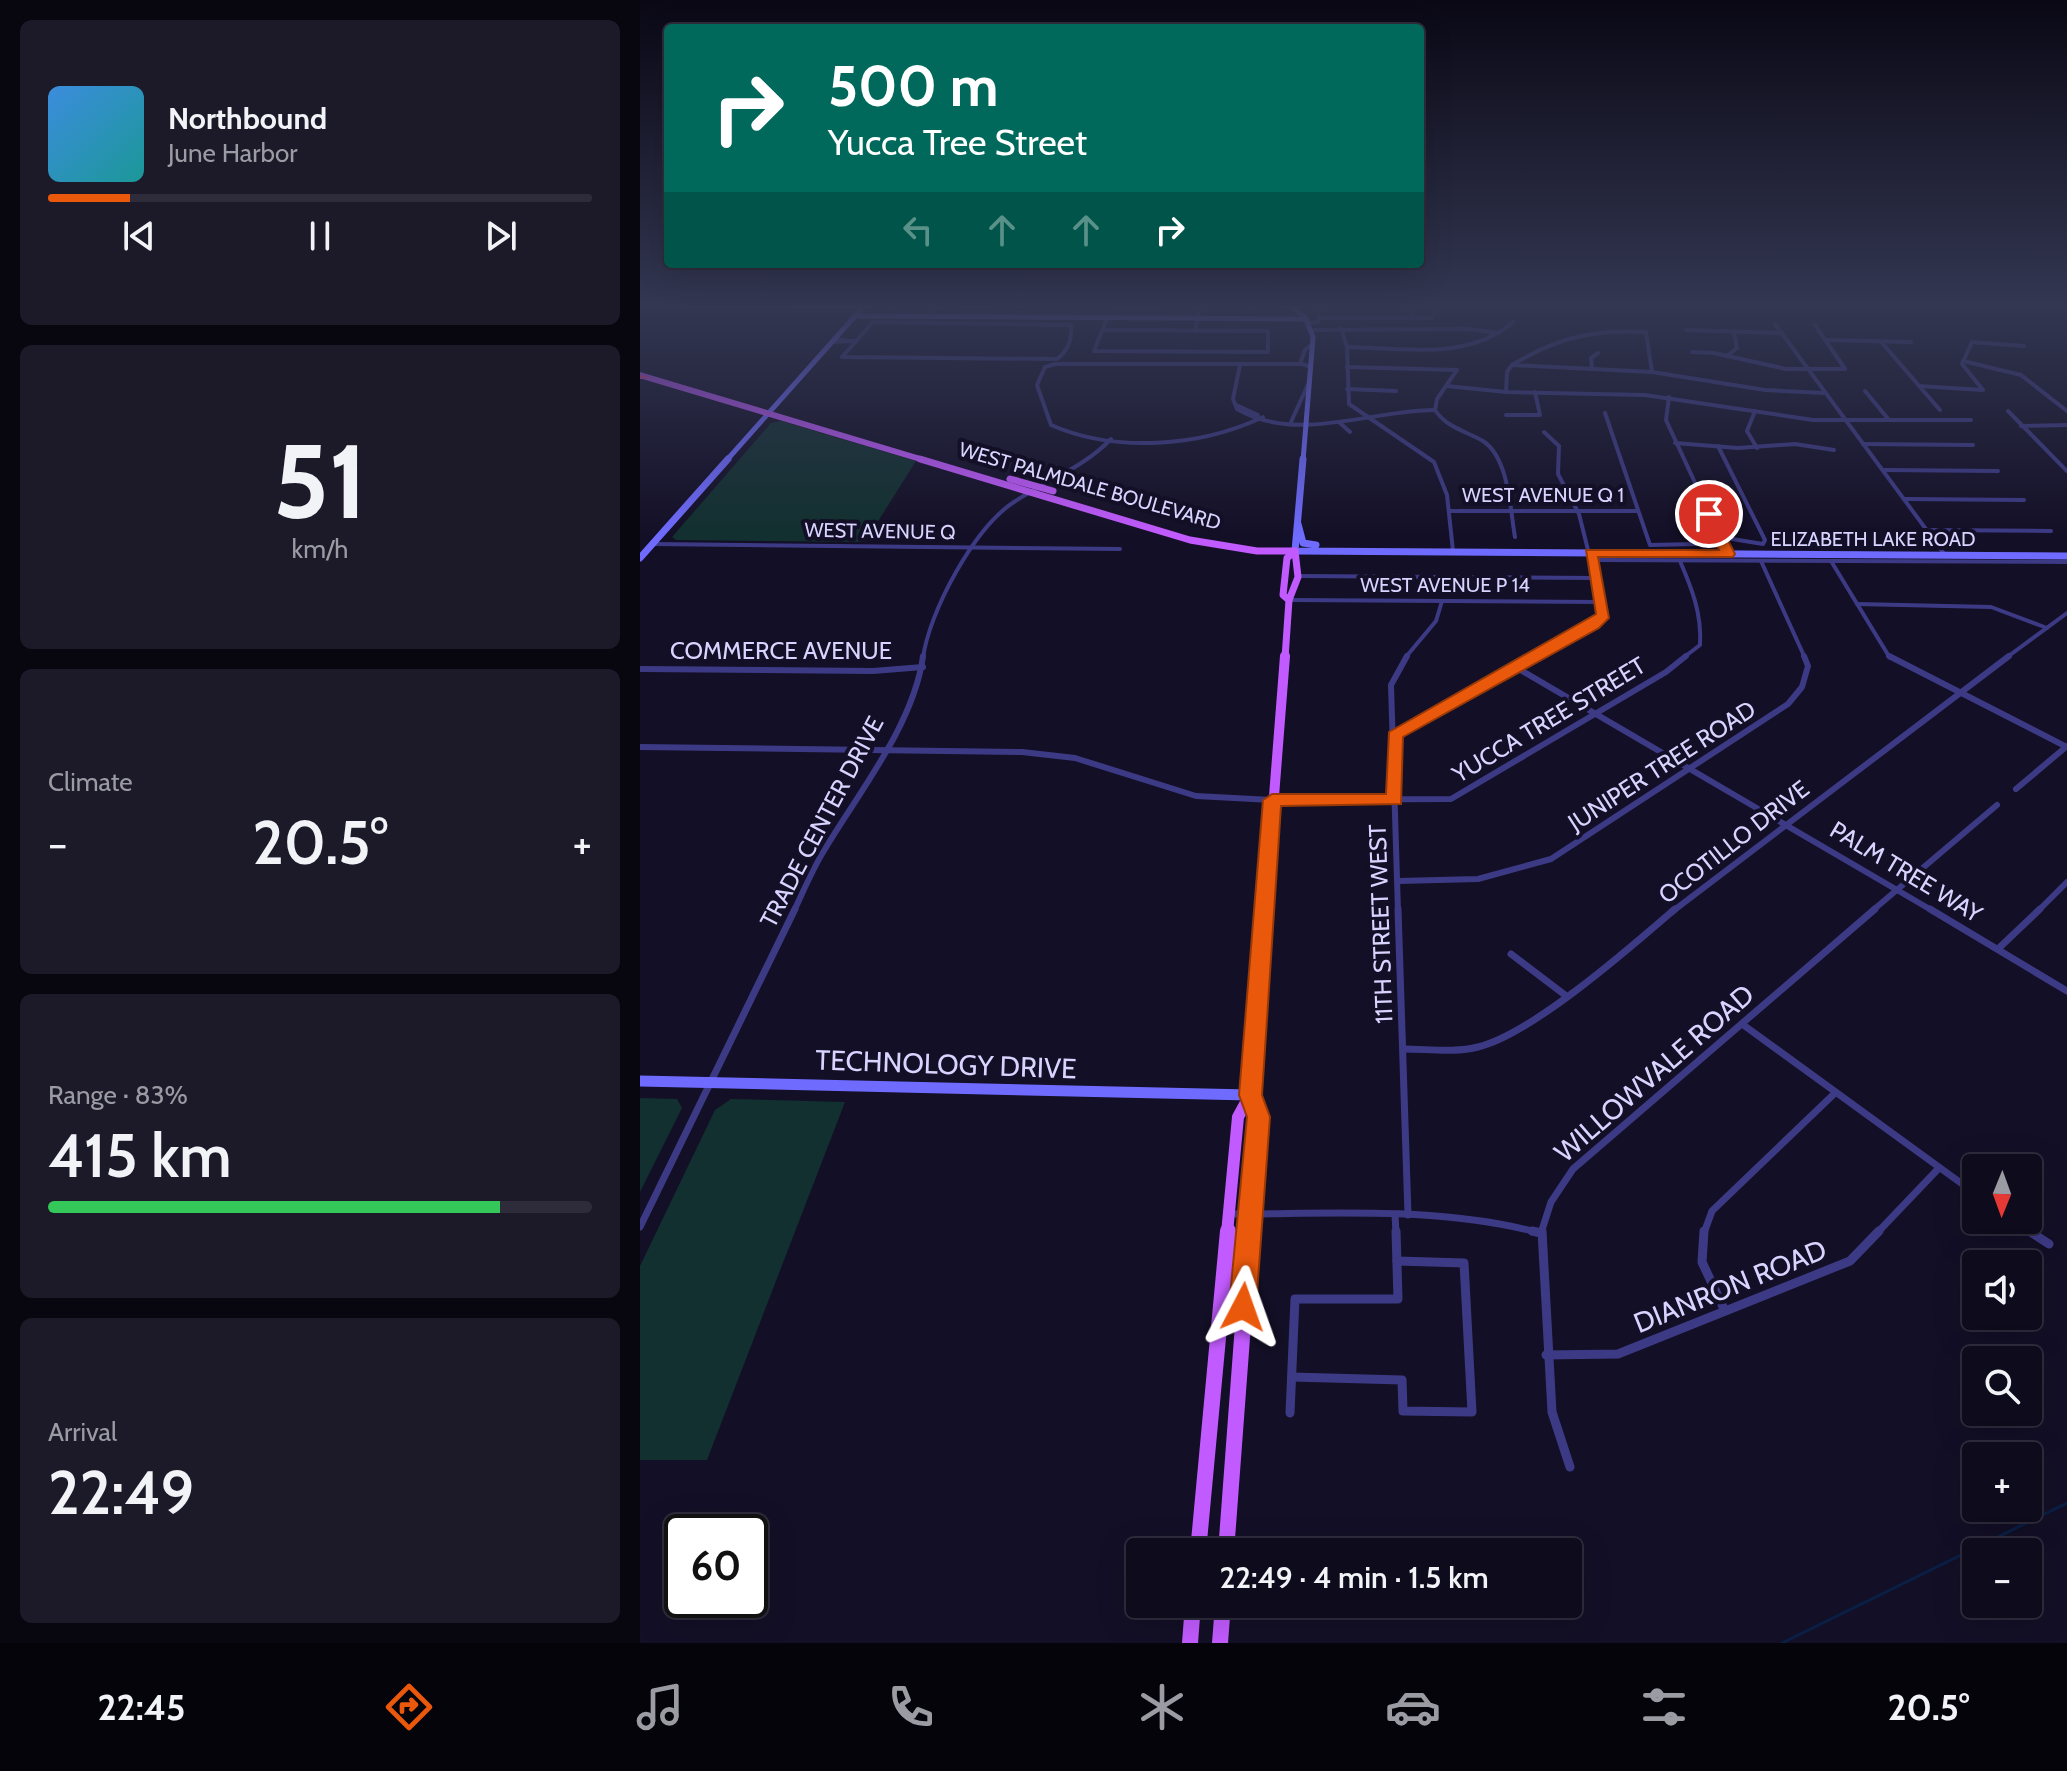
<!DOCTYPE html>
<html lang="en">
<head>
<meta charset="utf-8">
<style>
	:root { --surface:#0e0b1c; --page:#1c1929; --text:#f1f3f6; --muted:#9b9ba3; --line:#2e2b3b; --accent:#ea580c }
	body { margin:0; font-family:Cabin,sans-serif; background:var(--page); color:var(--text); height:100vh; display:flex; flex-direction:column; font-size:30px; white-space:nowrap }
	* { box-sizing:border-box; margin:0 }
	p { font-size:26px; color:var(--muted) }
	.icon { flex:none; width:44px; height:44px; fill:none; stroke:currentColor; stroke-width:2; stroke-linecap:round; stroke-linejoin:round }
	.map { position:relative; flex:1; overflow:hidden }
	.drawer { display:flex; flex-direction:column; gap:20px; padding:20px; background:#08060f; width:640px }
	.drawer>* { flex:none }
	.guide { position:absolute; left:24px; top:24px; width:760px; height:244px; border-radius:8px; box-shadow:0 8px 32px #0002,0 0 0 2px var(--line); background:#00695c; color:#fff; overflow:hidden }
	.needle { width:52px; rotate:181deg }
	.buttons { position:absolute; left:1322px; top:1154px; display:grid; gap:16px }
	.buttons a { display:grid; place-items:center; width:80px; height:80px; border-radius:8px; background:var(--surface); box-shadow:0 8px 32px #0002,0 0 0 2px var(--line); font-size:40px }
	.speed { position:absolute; left:24px; top:1514px; display:flex; gap:16px; font-size:40px; font-weight:700; text-align:center }
	.speed>* { display:grid; place-content:center; width:104px; height:104px; border-radius:50%; background:var(--surface); box-shadow:0 8px 32px #0002,0 0 0 2px var(--line); line-height:1 }
	.speed .limit { border:4px solid #111; border-radius:12px; background:#fff; color:#111 }
	.pin { position:absolute; display:grid; place-items:center; width:68px; height:68px; color:#fff; margin:-34px; border:4px solid #fff; border-radius:50%; box-shadow:0 2px 8px #0007 }
	.me { position:absolute; width:88px; margin:-44px; rotate:4deg; stroke-linejoin:round; filter:drop-shadow(0 0 6px #0008) }
	.turn { display:flex; align-items:center; gap:28px; height:168px; padding:0 32px; font-size:36px }
	.turn .icon { width:104px; height:104px; stroke-width:2.5 }
	.turn b { display:block; font-size:56px; line-height:68px }
	.lanes { display:flex; align-items:center; height:76px; padding:0 32px; background:#0003; justify-content:center; gap:40px; direction:ltr }
	.lanes .off { opacity:.35 }
	.big { font-size:60px; font-weight:600; line-height:1.1 }
	.drawer .widget { flex:1; display:flex; flex-direction:column; justify-content:center; gap:12px; min-width:0; padding:0 28px; border-radius:12px; background:var(--page) }
	.drawer .dial { align-items:center; gap:0 }
	.dial b { font-size:104px; line-height:1 }
	.song { display:flex; align-items:center; gap:24px }
	.cover { width:96px; height:96px; border-radius:12px; background:linear-gradient(135deg,hsl(210 70% 55%),hsl(180 70% 35%)) }
	.played { height:8px; border-radius:4px; background:linear-gradient(90deg,var(--accent) 15%,var(--line) 15%) }
	.keys { display:flex; justify-content:space-around; direction:ltr }
	.heat { display:flex; justify-content:space-between; align-items:center; font-size:44px; direction:ltr }
	.charge { height:12px; border-radius:6px; background:linear-gradient(90deg,#34c759 83%,var(--line) 0) }
	.trip { position:absolute; left:486px; top:1538px; width:456px; height:80px; border-radius:8px; background:var(--surface); box-shadow:0 8px 32px #0002,0 0 0 2px var(--line); font-weight:600; line-height:80px; text-align:center }
	.menu { display:flex; height:128px; justify-content:space-around; align-items:center; background:#06040b; color:var(--muted) }
	.menu .icon { width:56px; height:56px }
	.menu .active { color:var(--accent) }
	.menu b { font-size:36px; color:var(--text) }
	main { display:flex; flex:1; min-height:0 }
	.map>svg:first-child { display:block }
	.green { fill:#12302f }
	.lines { fill:none; stroke-linecap:round; stroke-linejoin:round }
	.stream { stroke:#0a1f44; stroke-width:3 }
	.street-far3 { stroke:#3d3a85; stroke-width:4 }
	.street-far2 { stroke:#3d3a85; stroke-width:6 }
	.street-far1 { stroke:#3d3a85; stroke-width:7 }
	.street { stroke:#3d3a85; stroke-width:9 }
	.secondary-far2 { stroke:#6f6bff; stroke-width:5 }
	.secondary-far1 { stroke:#6f6bff; stroke-width:7 }
	.secondary { stroke:#6f6bff; stroke-width:11 }
	.primary-far4 { stroke:#c25bff; stroke-width:6 }
	.primary-far3 { stroke:#c25bff; stroke-width:7 }
	.primary-far2 { stroke:#c25bff; stroke-width:10 }
	.primary-far1 { stroke:#c25bff; stroke-width:12 }
	.primary { stroke:#c25bff; stroke-width:16 }
	.highway { fill:#ff4fa3; fill-rule:evenodd }
	.route { fill:#ea580c; stroke:#983908; stroke-width:2 }
	.labels { text-anchor:middle; stroke-width:8; stroke-linejoin:round; paint-order:stroke }
	.far-street-label { font-size:20px; fill:#d9d4ff; stroke:#130f26 }
	.street-label { font-size:24px; fill:#d9d4ff; stroke:#130f26 }
	.near-street-label { font-size:28px; fill:#d9d4ff; stroke:#130f26 }
</style>
</head>
<body>
<main>
<section class="drawer">
<div class="widget">
<div class="song"><i class="cover"></i><div><b>Northbound</b><p>June Harbor</p></div></div>
<div class="played"></div>
<div class="keys"><svg class="icon" aria-label="previous" viewBox="0 0 24 24"><path d="M18 5L8 12l10 7zM5 5v14"/></svg><svg class="icon" aria-label="pause" viewBox="0 0 24 24"><path d="M8 5v14M16 5v14"/></svg><svg class="icon" aria-label="next" viewBox="0 0 24 24"><path d="M6 5l10 7-10 7zM19 5v14"/></svg></div>
</div>
<div class="widget dial"><b>51</b><p>km/h</p></div>
<div class="widget"><p>Climate</p>
<div class="heat"><a>−</a><b class="big">20.5°</b><a>+</a></div>
</div>
<div class="widget"><p>Range · 83%</p><b class="big">415 km</b><div class="charge"></div></div>
<div class="widget"><p>Arrival</p><b class="big">22:49</b></div>
</section>
<div class="map">
<svg width="1427" height="1643" viewBox="0 0 1427 1643">
	<rect width="100%" height="100%" fill="#130f26"/>
	<g class="green">
		<path d="M141 421 276 461 225 542 36 540 32 537 131 423Z"/>
		<path d="M0 1098 37 1099 42 1108 0 1192Z"/>
		<path d="M91 1099 205 1102 67 1460H0V1266L75 1110Z"/>
	</g>
	<g class="lines">
		<path class="stream" d="M1142 1643 1427 1503"/>
		<g class="street-far3">
			<path d="M29 306 222 307"/>
			<path d="M329 306H350"/>
			<path d="M554 306 560 312 555 330"/>
			<path d="M609 306 612 310"/>
			<path d="M473 308 515 307"/>
			<path d="M249 309 253 306"/>
			<path d="M288 317 297 306"/>
			<path d="M679 318 680 306"/>
			<path d="M773 318H792L797 306"/>
			<path d="M233 322 431 325C432 338 428 351 417 359L202 357Z"/>
			<path d="M668 323 678 322 679 318H773L767 306"/>
			<path d="M1135 324 1305 555"/>
			<path d="M1175 325 1205 369"/>
			<path d="M701 328 707 347 709 404 794 462 807 495 813 551"/>
			<path d="M463 330 628 331V352L454 351 467 318"/>
			<path d="M671 330 829 329 859 333"/>
			<path d="M1046 330 1142 333"/>
			<path d="M1186 340 1271 342"/>
			<path d="M211 341H215"/>
			<path d="M192 342 211 341 194 339"/>
			<path d="M1242 343 1300 410"/>
			<path d="M707 347C761 348 829 361 873 322"/>
			<path d="M1052 352 1074 353 1146 369H1205"/>
			<path d="M1087 356 1097 348 1094 332"/>
			<path d="M1323 361 1381 375 1427 411"/>
			<path d="M660 364 665 350 672 344"/>
			<path d="M600 365 593 399 597 409C657 444 730 410 795 410"/>
			<path d="M872 365 1012 372 1125 390 1184 393"/>
			<path d="M707 367 817 370 797 399 795 410C807 428 826 431 843 441 869 458 870 509 875 537"/>
			<path d="M952 369 951 358 958 353"/>
			<path d="M807 386 866 392 1005 395 1173 420H1331"/>
			<path d="M1279 386 1343 390 1322 364 1332 342 1384 346"/>
			<path d="M707 389 756 391"/>
			<path d="M1225 391 1249 420"/>
			<path d="M866 392 867 372 872 365C916 338 954 329 1006 332L1012 372"/>
			<path d="M1029 397 1026 420 1088 554"/>
			<path d="M596 405 618 415"/>
			<path d="M1115 411 1107 431 1117 448"/>
			<path d="M1368 411 1427 471"/>
			<path d="M965 413 1010 545 1056 544 1080 537 1123 544 1125 540 1078 446"/>
			<path d="M866 415H900L895 392"/>
			<path d="M623 417C560 447 475 453 411 425L397 385 405 367 415 364H662L671 367"/>
			<path d="M651 422 670 380"/>
			<path d="M700 423 710 432"/>
			<path d="M1381 426 1427 425"/>
			<path d="M1035 443 1098 448 1155 444 1194 450"/>
			<path d="M1223 444 1333 445"/>
			<path d="M1245 470 1358 471"/>
			<path d="M1266 499 1384 500"/>
			<path d="M810 511H996"/>
			<path d="M1288 530 1411 531"/>
			<path d="M13 544 480 549"/>
			<path d="M953 560 1427 562"/>
			<path d="M1040 561C1052 589 1062 614 1060 645L1043 658"/>
			<path d="M1121 561 1165 658"/>
			<path d="M1191 561 1250 658"/>
			<path d="M657 576 957 578"/>
			<path d="M649 600 962 602"/>
			<path d="M1217 604 1351 607 1407 628"/>
			<path d="M283 658C289 612 334 528 374 502 407 480 443 468 471 439"/>
			<path d="M765 658 796 621 802 601"/>
			<path d="M892 658 964 614 939 514 918 474 919 446 904 432"/>
			<path d="M1366 658 1427 613"/>
		</g>
		<g class="street-far2">
			<path d="M1249 656 1427 747"/>
			<path d="M877 668 1293 911"/>
			<path d="M0 669 233 671 283 667"/>
			<path d="M755 735 895 656"/>
			<path d="M0 747 382 752 435 758 556 796 632 800 811 799 1026 672 1046 656"/>
			<path d="M1376 789 1427 746"/>
			<path d="M759 881 838 879 911 859 1148 704 1162 687 1168 666 1164 656"/>
			<path d="M154 911C164 890 173 868 185 849 219 792 274 724 283 656"/>
			<path d="M758 911 751 685 767 656"/>
			<path d="M1033 911 1369 656"/>
			<path d="M1232 911 1357 805"/>
			<path d="M1398 911 1427 882"/>
		</g>
		<g class="street-far1">
			<path d="M758 909 768 1215"/>
			<path d="M1290 909 1427 991"/>
			<path d="M1359 948 1400 909"/>
			<path d="M871 954 925 995"/>
			<path d="M1102 1024 1336 1194"/>
			<path d="M764 1049C787 1049 816 1053 838 1047 892 1034 991 947 1035 909"/>
			<path d="M590 1214C693 1214 799 1206 900 1233"/>
			<path d="M755 1215 756 1233"/>
			<path d="M1374 1220 1392 1233"/>
			<path d="M0 1227 155 909"/>
			<path d="M901 1233 911 1202 933 1169 1235 909"/>
			<path d="M1064 1233 1072 1211 1195 1093"/>
			<path d="M1237 1233 1299 1168"/>
		</g>
		<g class="street">
			<path d="M892 1231 901 1233"/>
			<path d="M902 1231 912 1412 930 1467"/>
			<path d="M1064 1231 1062 1262 1085 1311"/>
			<path d="M1389 1231 1409 1244"/>
			<path d="M906 1355 978 1354 1210 1261 1239 1231"/>
			<path d="M652 1377 762 1380 763 1411 832 1412 824 1263 757 1261"/>
			<path d="M650 1413 655 1299H758L756 1231"/>
		</g>
		<g class="secondary-far2">
			<path d="M650 306 665 317 673 337 663 461"/>
			<path d="M214 316 666 319"/>
			<path d="M86 461 224 306"/>
		</g>
		<g class="secondary-far1">
			<path d="M663 459 655 551 1427 556"/>
			<path d="M658 524 663 543 676 545"/>
			<path d="M0 558 88 459"/>
		</g>
		<path class="secondary" d="M0 1081 610 1095"/>
		<path class="primary-far4" d="M0 375 287 461"/>
		<g class="primary-far3">
			<path d="M280 459 550 540 617 551H655"/>
			<path d="M370 479 413 491"/>
			<path d="M649 600 643 595 647 558 654 552"/>
			<path d="M645 658 649 600 658 577 655 551"/>
		</g>
		<path class="primary-far2" d="M625 911 645 656"/>
		<g class="primary-far1">
			<path d="M587 1233 598 1117 610 1095 625 909"/>
			<path d="M609 1233 618 1117 610 1095"/>
		</g>
		<g class="primary">
			<path d="M558 1552 588 1231"/>
			<path d="M586 1552 610 1231"/>
			<path d="M550 1643 553 1604"/>
			<path d="M580 1643 583 1604"/>
		</g>
		<path class="highway" d="M0 375 11 377 0 379Z"/>
	</g>
	<linearGradient id="sky" x2="0" y2="1"><stop stop-color="#0a0815"/><stop offset="0.57" stop-color="#333752"/><stop offset="1" stop-color="#333752" stop-opacity="0"/></linearGradient>
	<rect width="1427" height="536" fill="url(#sky)"/>
	<path class="route" d="M1069 510 1075 514 1095 554 1093 557H958L969 618 959 628 763 737 761 804 641 806 622 1095 630 1117 616 1307 612 1316 603 1319 593 1316 589 1307 607 1117 599 1095 623 800 632 794H746L749 732 956 614 946 550H1079L1063 514Z"/>
	<g class="labels">
		<g class="far-street-label">
			<text transform="translate(450 486) rotate(16)" y="7">WEST PALMDALE BOULEVARD</text>
			<text x="903" y="502">WEST AVENUE Q 1</text>
			<text transform="translate(240 531) rotate(1)" y="7">WEST AVENUE Q</text>
			<text x="1233" y="546">ELIZABETH LAKE ROAD</text>
			<text x="805" y="592">WEST AVENUE P 14</text>
		</g>
		<g class="street-label">
			<text x="141" y="659">COMMERCE AVENUE</text>
			<text transform="translate(909 720) rotate(-31)" y="8">YUCCA TREE STREET</text>
			<text transform="translate(1022 766) rotate(-33)" y="8">JUNIPER TREE ROAD</text>
			<text transform="translate(182 822) rotate(-62)" y="8">TRADE CENTER DRIVE</text>
			<text transform="translate(1094 842) rotate(-38)" y="8">OCOTILLO DRIVE</text>
			<text transform="translate(1266 872) rotate(31)" y="8">PALM TREE WAY</text>
			<text transform="translate(741 924) rotate(-92)" y="8">11TH STREET WEST</text>
		</g>
		<g class="near-street-label">
			<text transform="translate(306 1064) rotate(2)" y="10">TECHNOLOGY DRIVE</text>
			<text transform="translate(1014 1073) rotate(-41)" y="10">WILLOWVALE ROAD</text>
			<text transform="translate(1090 1286) rotate(-22)" y="10">DIANRON ROAD</text>
		</g>
	</g>
</svg>
<div class="buttons">
<a><svg class="needle" viewBox="-14 -14 28 28"><path d="M0-13l5 13h-10z" fill="#e53935"/><path d="M0 13l5-13h-10z" fill="#9b9ba3"/></svg></a>
<a><svg class="icon" aria-label="sound" viewBox="0 0 24 24"><path d="M4 9h4l5-4v14l-5-4H4zM17 9q2 3 0 6"/></svg></a>
<a><svg class="icon" aria-label="search" viewBox="0 0 24 24"><circle cx="10" cy="10" r="6"/><path d="M15 15l6 6"/></svg></a>
<a>+</a>
<a>−</a>
</div>
<div class="speed"><div class="limit">60</div></div>
<div class="pin" style="left:1069px;top:514px;background:#d93025"><svg class="icon" aria-label="arrive" viewBox="0 0 24 24"><path d="M6 21V4h12l-3 4 3 4H6"/></svg></div>
<svg class="me" style="left:603px;top:1307px" viewBox="-20 -20 40 40"><path d="M0-17L14 15 0 8-14 15z" fill="#ea580c" stroke="#fff" stroke-width="4"/></svg>
<div class="trip">22:49 · 4 min · 1.5 km</div>
<div class="guide">
<div class="turn"><svg class="icon" aria-label="right" viewBox="0 0 24 24"><path d="M7 20v-9h11M14 6l5 5-5 5"/></svg><div><b>500 m</b>Yucca Tree Street</div></div>
<div class="lanes"><svg class="icon off" aria-label="left" viewBox="0 0 24 24"><path d="M17 20v-9H6M10 6l-5 5 5 5"/></svg><svg class="icon off" aria-label="ahead" viewBox="0 0 24 24"><path d="M12 20V5M6 11l6-6 6 6"/></svg><svg class="icon off" aria-label="ahead" viewBox="0 0 24 24"><path d="M12 20V5M6 11l6-6 6 6"/></svg><svg class="icon" aria-label="right" viewBox="0 0 24 24"><path d="M7 20v-9h11M14 6l5 5-5 5"/></svg></div>
</div>
</div>
</main>
<nav class="menu">
<b>22:45</b>
<svg class="icon active" aria-label="directions" viewBox="0 0 24 24"><path d="M12 3l9 9-9 9-9-9zM9 14v-3h6M13 9l2 2-2 2"/></svg>
<svg class="icon" aria-label="music" viewBox="0 0 24 24"><path d="M9 18V5l10-2v13"/><circle cx="6" cy="18" r="3"/><circle cx="16" cy="16" r="3"/></svg>
<svg class="icon" aria-label="phone" viewBox="0 0 24 24"><path d="M5 4h4l2 5-3 2q2 4 5 5l2-3 5 2v4C11 20 4 13 5 4z"/></svg>
<svg class="icon" aria-label="climate" viewBox="0 0 24 24"><path d="M12 3v18M4 7l16 10M4 17L20 7"/></svg>
<svg class="icon" aria-label="car" viewBox="0 0 24 24"><path d="M5 17H2v-5l4-1 3-4h7l3 4 3 1v5h-3M9 17h6M6 11h13"/><circle cx="7" cy="17" r="2"/><circle cx="17" cy="17" r="2"/></svg>
<svg class="icon" aria-label="filters" viewBox="0 0 24 24"><path d="M4 7h16M4 17h16"/><circle cx="9" cy="7" r="2"/><circle cx="15" cy="17" r="2"/></svg>
<b>20.5°</b>
</nav>
</body>
</html>
